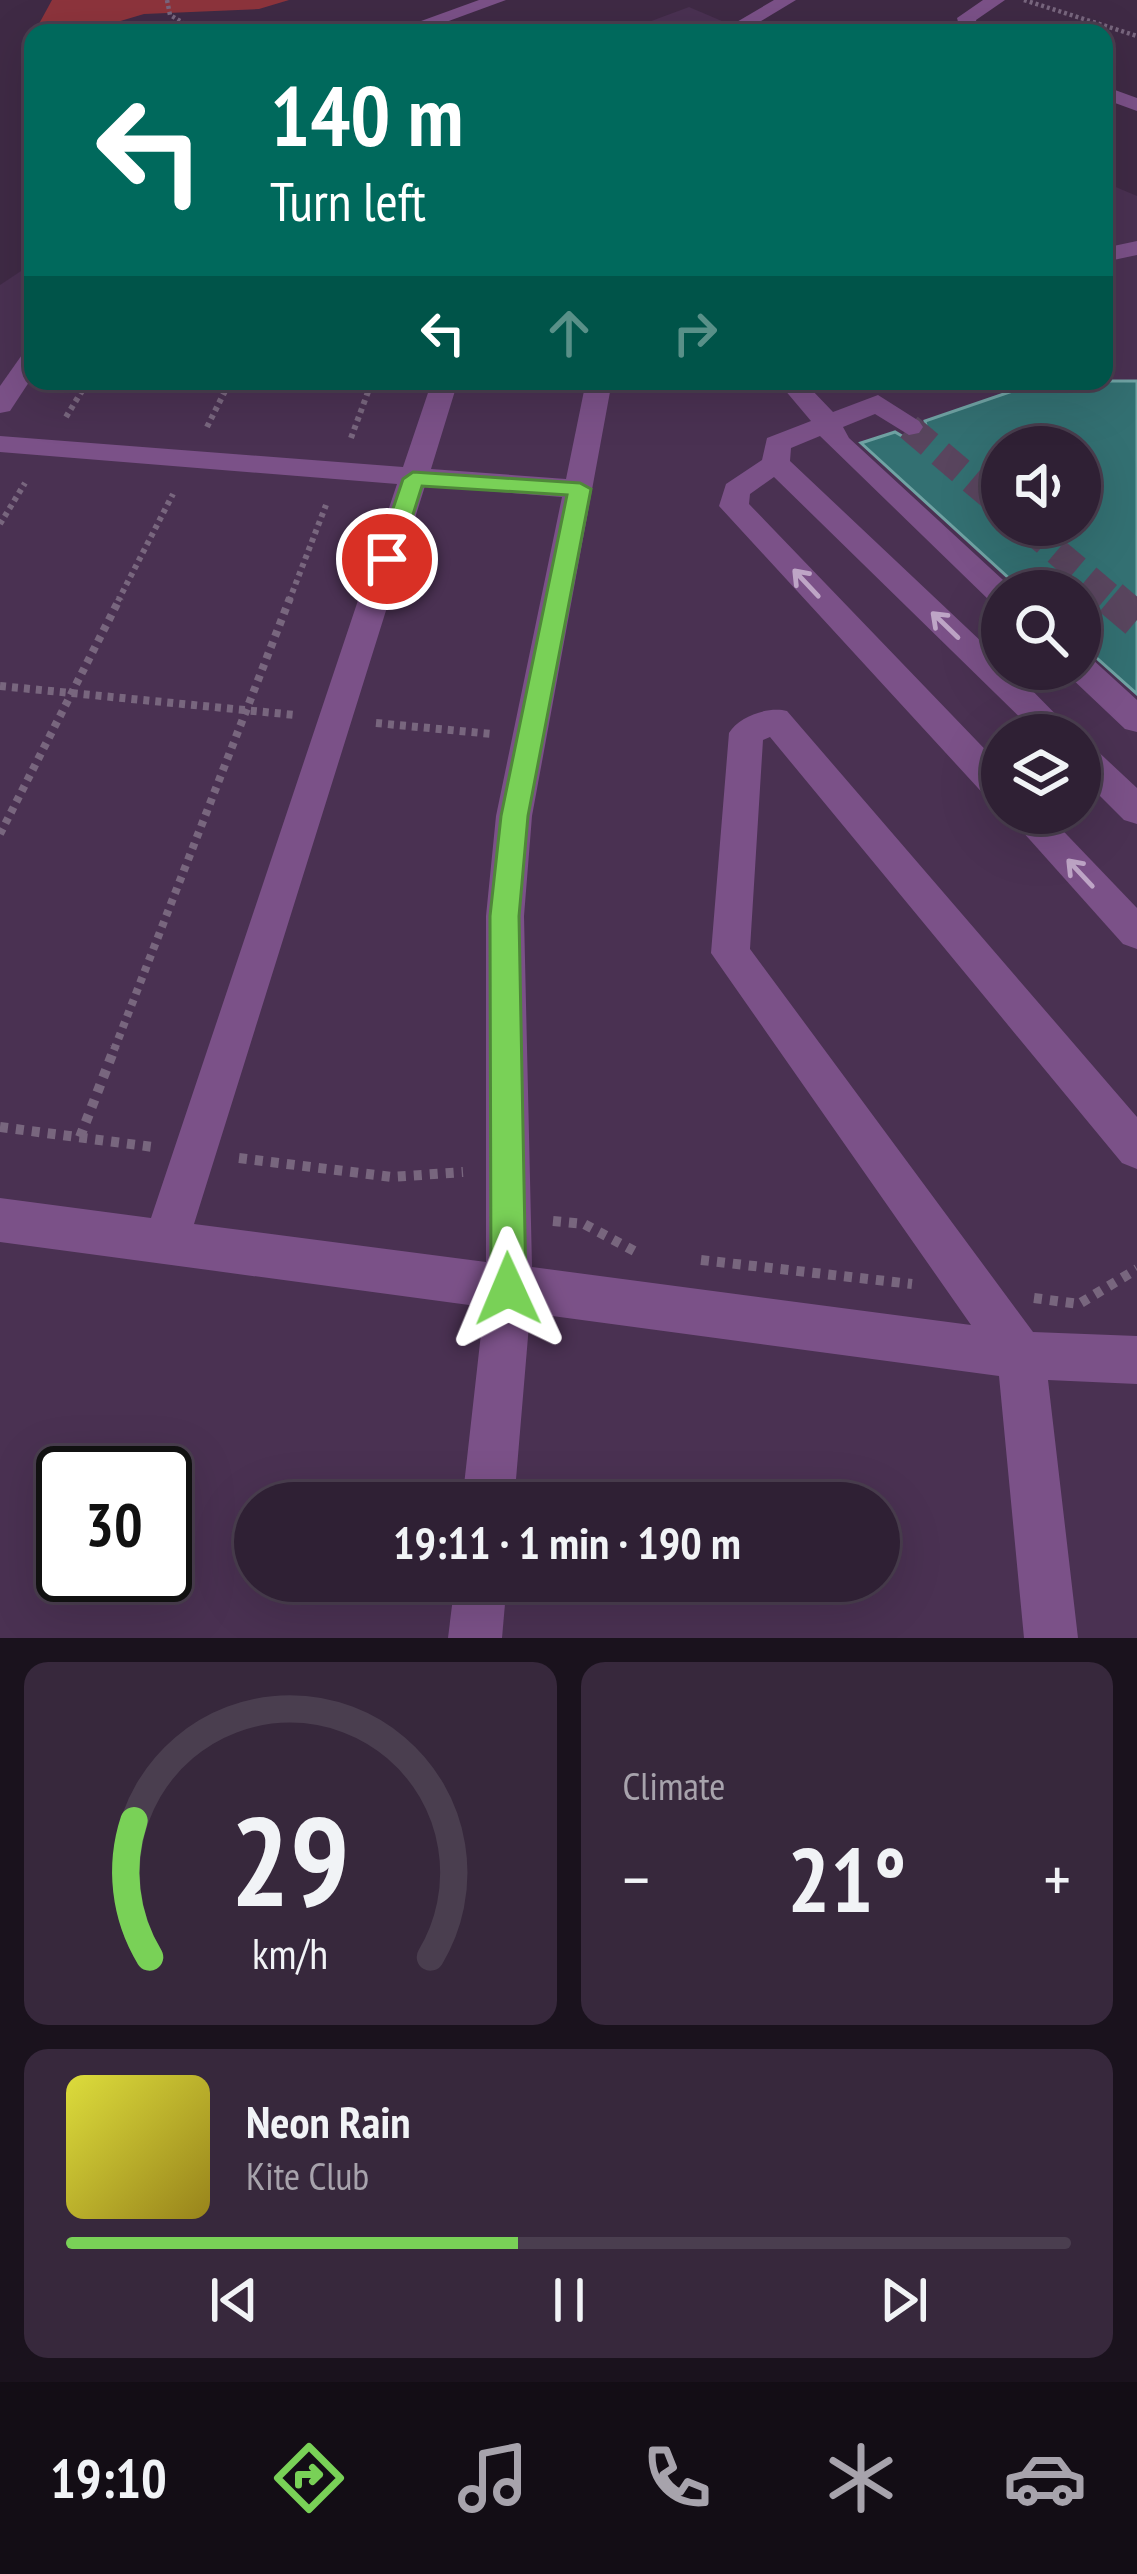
<!DOCTYPE html>
<html lang="en">
<head>
<meta charset="utf-8">
<style>
	:root { --surface:#2f2034; --page:#37283c; --text:#f1f3f6; --muted:#a7a3ac; --line:#4a3e4f; --accent:#79d157 }
	body { margin:0; font-family:"PT Sans Narrow",sans-serif; background:var(--page); color:var(--text); height:100vh; display:flex; flex-direction:column; font-size:45px; white-space:nowrap }
	* { box-sizing:border-box; margin:0 }
	p { font-size:39px; color:var(--muted) }
	.icon { flex:none; width:66px; height:66px; fill:none; stroke:currentColor; stroke-width:2; stroke-linecap:round; stroke-linejoin:round }
	.map { position:relative; height:1638px; overflow:hidden }
	.details { display:flex; flex-direction:column; gap:24px; padding:24px; background:#1a121d; flex:1 }
	.details>* { flex:none }
	.hud { position:absolute; left:24px; top:24px; width:1089px; height:366px; border-radius:24px; box-shadow:0 12px 48px #0002,0 0 0 3px var(--line); background:#00695c; color:#fff; overflow:hidden }
	.controls { position:absolute; left:981px; top:426px; display:grid; gap:24px }
	.controls a { display:grid; place-items:center; width:120px; height:120px; border-radius:50%; background:var(--surface); box-shadow:0 12px 48px #0002,0 0 0 3px var(--line); font-size:60px }
	.speed { position:absolute; left:36px; top:1446px; display:flex; gap:24px; font-size:60px; font-weight:700; text-align:center }
	.speed>* { display:grid; place-content:center; width:156px; height:156px; border-radius:50%; background:var(--surface); box-shadow:0 12px 48px #0002,0 0 0 3px var(--line); line-height:1 }
	.speed .limit { border:6px solid #111; border-radius:18px; background:#fff; color:#111 }
	.pin { position:absolute; display:grid; place-items:center; width:102px; height:102px; color:#fff; margin:-51px; border:6px solid #fff; border-radius:50%; box-shadow:0 3px 12px #0007 }
	.me { position:absolute; width:132px; margin:-66px; rotate:359deg; stroke-linejoin:round; filter:drop-shadow(0 0 9px #0008) }
	.turn { display:flex; align-items:center; gap:42px; height:252px; padding:0 48px; font-size:54px }
	.turn .icon { width:156px; height:156px; stroke-width:2.5 }
	.turn b { display:block; font-size:84px; line-height:102px }
	.lanes { display:flex; align-items:center; height:114px; padding:0 48px; background:#0003; justify-content:center; gap:60px; direction:ltr }
	.lanes .off { opacity:.35 }
	.big { font-size:90px; font-weight:700; line-height:1.1 }
	.details .widget { flex:1; display:flex; flex-direction:column; justify-content:center; gap:18px; min-width:0; padding:0 42px; border-radius:24px; background:var(--page) }
	.details .dial { align-items:center; gap:0 }
	.dial svg { height:312px; overflow:visible; fill:none; stroke:var(--line); stroke-width:7; stroke-linecap:round; text-anchor:middle }
	.dial text { fill:var(--text); stroke:none }
	.song { display:flex; align-items:center; gap:36px }
	.cover { width:144px; height:144px; border-radius:18px; background:linear-gradient(135deg,hsl(60 70% 55%),hsl(50 70% 35%)) }
	.played { height:12px; border-radius:6px; background:linear-gradient(90deg,var(--accent) 45%,var(--line) 45%) }
	.keys { display:flex; justify-content:space-around; direction:ltr }
	.heat { display:flex; justify-content:space-between; align-items:center; font-size:66px; direction:ltr }
	.details .tiles { flex:1; display:grid; gap:24px; grid-template-columns:1fr 1fr }
	.widget:last-child { grid-column:span 2 }
	.trip { position:absolute; left:234px; top:1482px; width:666px; height:120px; border-radius:60px; background:var(--surface); box-shadow:0 12px 48px #0002,0 0 0 3px var(--line); font-weight:700; line-height:120px; text-align:center }
	.tab-bar { display:flex; height:192px; justify-content:space-around; align-items:center; background:#130d15; color:var(--muted) }
	.tab-bar .icon { width:84px; height:84px }
	.tab-bar .active { color:var(--accent) }
	.tab-bar b { font-size:54px; color:var(--text) }
	.map>svg:first-child { display:block }
	.built { fill:#4a3152; fill-rule:evenodd }
	.green { fill:#8d343c }
	.building { fill:#337072; stroke:#70a3a4; stroke-width:3; fill-rule:evenodd }
	.lines { fill:none; stroke-linecap:round; stroke-linejoin:round }
	.minor-tunnel-far1 { stroke:#59455e; stroke-width:27; stroke-dasharray:27 14; stroke-linecap:butt }
	.minor-tunnel { stroke:#59455e; stroke-width:36; stroke-dasharray:36 18; stroke-linecap:butt }
	.path-far3 { stroke:#78667e; stroke-width:4.5; stroke-dasharray:3 3; stroke-linecap:butt }
	.path-far2 { stroke:#78667e; stroke-width:6; stroke-dasharray:4.5 4.5; stroke-linecap:butt }
	.path-far1 { stroke:#78667e; stroke-width:8; stroke-dasharray:6 6; stroke-linecap:butt }
	.path { stroke:#78667e; stroke-width:10; stroke-dasharray:8 8; stroke-linecap:butt }
	.minor { fill:#7b5188; fill-rule:evenodd }
	.oneway { stroke:#bea5c6 }
	.route { fill:#79d157; stroke:#4f8839; stroke-width:3 }
</style>
</head>
<body>
<div class="map">
<svg width="1137" height="1638" viewBox="0 0 1137 1638">
	<rect width="100%" height="100%" fill="#3f2a45"/>
	<g class="built">
		<path d="M689 7 750 33H619Z"/>
		<path d="M1104 182 1137 196V1638H0V285L33 263V381H1104ZM1002 447H1080V525H1002ZM1002 591H1080V669H1002ZM1002 735H1080V813H1002ZM63 1473H165V1575H63ZM255 1503H879V1581H255Z"/>
	</g>
	<path class="green" d="M52 0H289L259 9 144 14 80 33H34Z"/>
	<path class="building" d="M1042 381H1137V694L1080 643V591H1023L861 443 895 432 907 439 920 437 927 430 925 421ZM1002 447H1080V525H1002Z"/>
	<g class="lines">
		<g class="minor-tunnel-far1">
			<path d="M909 427 1002 506"/>
			<path d="M1025 525 1115 601"/>
		</g>
		<path class="minor-tunnel" d="M1111 598 1137 620"/>
		<g class="path-far3">
			<path d="M167 0 170 15 200 33"/>
			<path d="M1024 0 1137 36"/>
		</g>
		<g class="path-far2">
			<path d="M66 417 88 381"/>
			<path d="M207 427 230 381"/>
			<path d="M351 438 372 381"/>
			<path d="M0 524 25 483"/>
			<path d="M118 601 173 494"/>
			<path d="M289 601 326 505"/>
		</g>
		<g class="path-far1">
			<path d="M0 686 295 715"/>
			<path d="M376 723 492 734"/>
			<path d="M0 834 120 598"/>
			<path d="M114 1050 290 598"/>
		</g>
		<g class="path">
			<path d="M0 1127 153 1147"/>
			<path d="M80 1137 115 1047"/>
			<path d="M239 1158 392 1177 463 1172"/>
			<path d="M553 1221 584 1224 638 1253"/>
			<path d="M701 1260 912 1284"/>
			<path d="M1034 1298 1079 1304 1137 1269"/>
		</g>
		<g class="minor">
			<path d="M479 0H506L416 33H388Z"/>
			<path d="M774 0H796L741 33H718Z"/>
			<path d="M983 0H1005L976 20 979 33H961L957 18Z"/>
			<path d="M1104 86 1137 98V111L1104 99Z"/>
			<path d="M1137 241V255L1104 262V248Z"/>
			<path d="M33 349V376L10 411 0 413V386L24 352Z"/>
			<path d="M432 381H458L431 469 566 479 586 381H612L532 816 524 916 532 1267 971 1325 711 953 729 733C739 716 769 706 787 711L1137 1117V1169L1122 1163 770 737 763 740 750 949 1033 1332 1137 1336V1384L1048 1380 1078 1638H1024L999 1376 530 1313 514 1503H462L484 1307 0 1242V1198L151 1218 397 484 0 452V436L403 467ZM425 486 562 497 496 816 486 916V1262L194 1224Z"/>
			<path d="M784 381H810V388L833 412 878 395 919 421 923 427 919 433 909 435 875 414 843 427 849 438 1015 591H1002V605L991 602 820 436 791 448 790 461 1002 661V669H1011L1076 735H1038L774 477 750 494 749 504 1002 767V803L989 800 719 506 726 484 762 460 767 438 811 421 784 389Z"/>
			<path d="M1080 655 1092 659 1137 700V732L1125 729 1068 675 1065 669H1080Z"/>
			<path d="M1080 742 1092 746 1137 788V824L1124 820 1080 776Z"/>
			<path d="M1006 813H1046L1137 908V949L1123 944Z"/>
			<path d="M455 1581H507L502 1638H448Z"/>
		</g>
	</g>
	<defs><path id="oneway-shaft" d="M-6 0H5M1.5-3L5.5 0L1.5 3" fill="none" stroke-width="1.6" stroke-linecap="round" stroke-linejoin="round" transform="scale(3)"/></defs>
	<g class="oneway">
		<use href="#oneway-shaft" transform="translate(806 583) rotate(-133)"/>
		<use href="#oneway-shaft" transform="translate(945 625) rotate(-136)"/>
		<use href="#oneway-shaft" transform="translate(1080 873) rotate(-133)"/>
	</g>
	<path class="route" d="M413 472 580 483 591 489 528 816 519 916 526 1289 521 1302 508 1307 496 1302 491 1289 490 916 501 816 567 495 422 486 399 559 395 565H379L376 559 403 479Z"/>
</svg>
<div class="controls">
<a><svg class="icon" aria-label="sound" viewBox="0 0 24 24"><path d="M4 9h4l5-4v14l-5-4H4zM17 9q2 3 0 6"/></svg></a>
<a><svg class="icon" aria-label="search" viewBox="0 0 24 24"><circle cx="10" cy="10" r="6"/><path d="M15 15l6 6"/></svg></a>
<a><svg class="icon" aria-label="layers" viewBox="0 0 24 24"><path d="M12 4l9 5-9 5-9-5zM3 14l9 5 9-5"/></svg></a>
</div>
<div class="speed"><div class="limit">30</div></div>
<div class="pin" style="left:387px;top:559px;background:#d93025"><svg class="icon" aria-label="arrive" viewBox="0 0 24 24"><path d="M6 21V4h12l-3 4 3 4H6"/></svg></div>
<svg class="me" style="left:508px;top:1289px" viewBox="-20 -20 40 40"><path d="M0-17L14 15 0 8-14 15z" fill="#79d157" stroke="#fff" stroke-width="4"/></svg>
<div class="trip">19:11 · 1 min · 190 m</div>
<div class="hud">
<div class="turn"><svg class="icon" aria-label="left" viewBox="0 0 24 24"><path d="M17 20v-9H6M10 6l-5 5 5 5"/></svg><div><b>140 m</b>Turn left</div></div>
<div class="lanes"><svg class="icon" aria-label="left" viewBox="0 0 24 24"><path d="M17 20v-9H6M10 6l-5 5 5 5"/></svg><svg class="icon off" aria-label="ahead" viewBox="0 0 24 24"><path d="M12 20V5M6 11l6-6 6 6"/></svg><svg class="icon off" aria-label="right" viewBox="0 0 24 24"><path d="M7 20v-9h11M14 6l5 5-5 5"/></svg></div>
</div>
</div>
<section class="details">
<div class="tiles">
<div class="widget dial"><svg viewBox="0 0 100 80">
<path d="M14 69A42 42 0 1 1 86 69"/>
<path d="M14 69A42 42 0 0 1 10 34" stroke="#79d157"/>
<text x="50" y="56" font-size="32" font-weight="700">29</text>
<text x="50" y="72" font-size="11">km/h</text>
</svg></div>
<div class="widget"><p>Climate</p>
<div class="heat"><a>−</a><b class="big">21°</b><a>+</a></div>
</div>
<div class="widget">
<div class="song"><i class="cover"></i><div><b>Neon Rain</b><p>Kite Club</p></div></div>
<div class="played"></div>
<div class="keys"><svg class="icon" aria-label="previous" viewBox="0 0 24 24"><path d="M18 5L8 12l10 7zM5 5v14"/></svg><svg class="icon" aria-label="pause" viewBox="0 0 24 24"><path d="M8 5v14M16 5v14"/></svg><svg class="icon" aria-label="next" viewBox="0 0 24 24"><path d="M6 5l10 7-10 7zM19 5v14"/></svg></div>
</div>
</div>
</section>
<nav class="tab-bar">
<b>19:10</b>
<svg class="icon active" aria-label="directions" viewBox="0 0 24 24"><path d="M12 3l9 9-9 9-9-9zM9 14v-3h6M13 9l2 2-2 2"/></svg>
<svg class="icon" aria-label="music" viewBox="0 0 24 24"><path d="M9 18V5l10-2v13"/><circle cx="6" cy="18" r="3"/><circle cx="16" cy="16" r="3"/></svg>
<svg class="icon" aria-label="phone" viewBox="0 0 24 24"><path d="M5 4h4l2 5-3 2q2 4 5 5l2-3 5 2v4C11 20 4 13 5 4z"/></svg>
<svg class="icon" aria-label="climate" viewBox="0 0 24 24"><path d="M12 3v18M4 7l16 10M4 17L20 7"/></svg>
<svg class="icon" aria-label="car" viewBox="0 0 24 24"><path d="M5 17H2v-5l4-1 3-4h7l3 4 3 1v5h-3M9 17h6M6 11h13"/><circle cx="7" cy="17" r="2"/><circle cx="17" cy="17" r="2"/></svg>
</nav>
</body>
</html>
